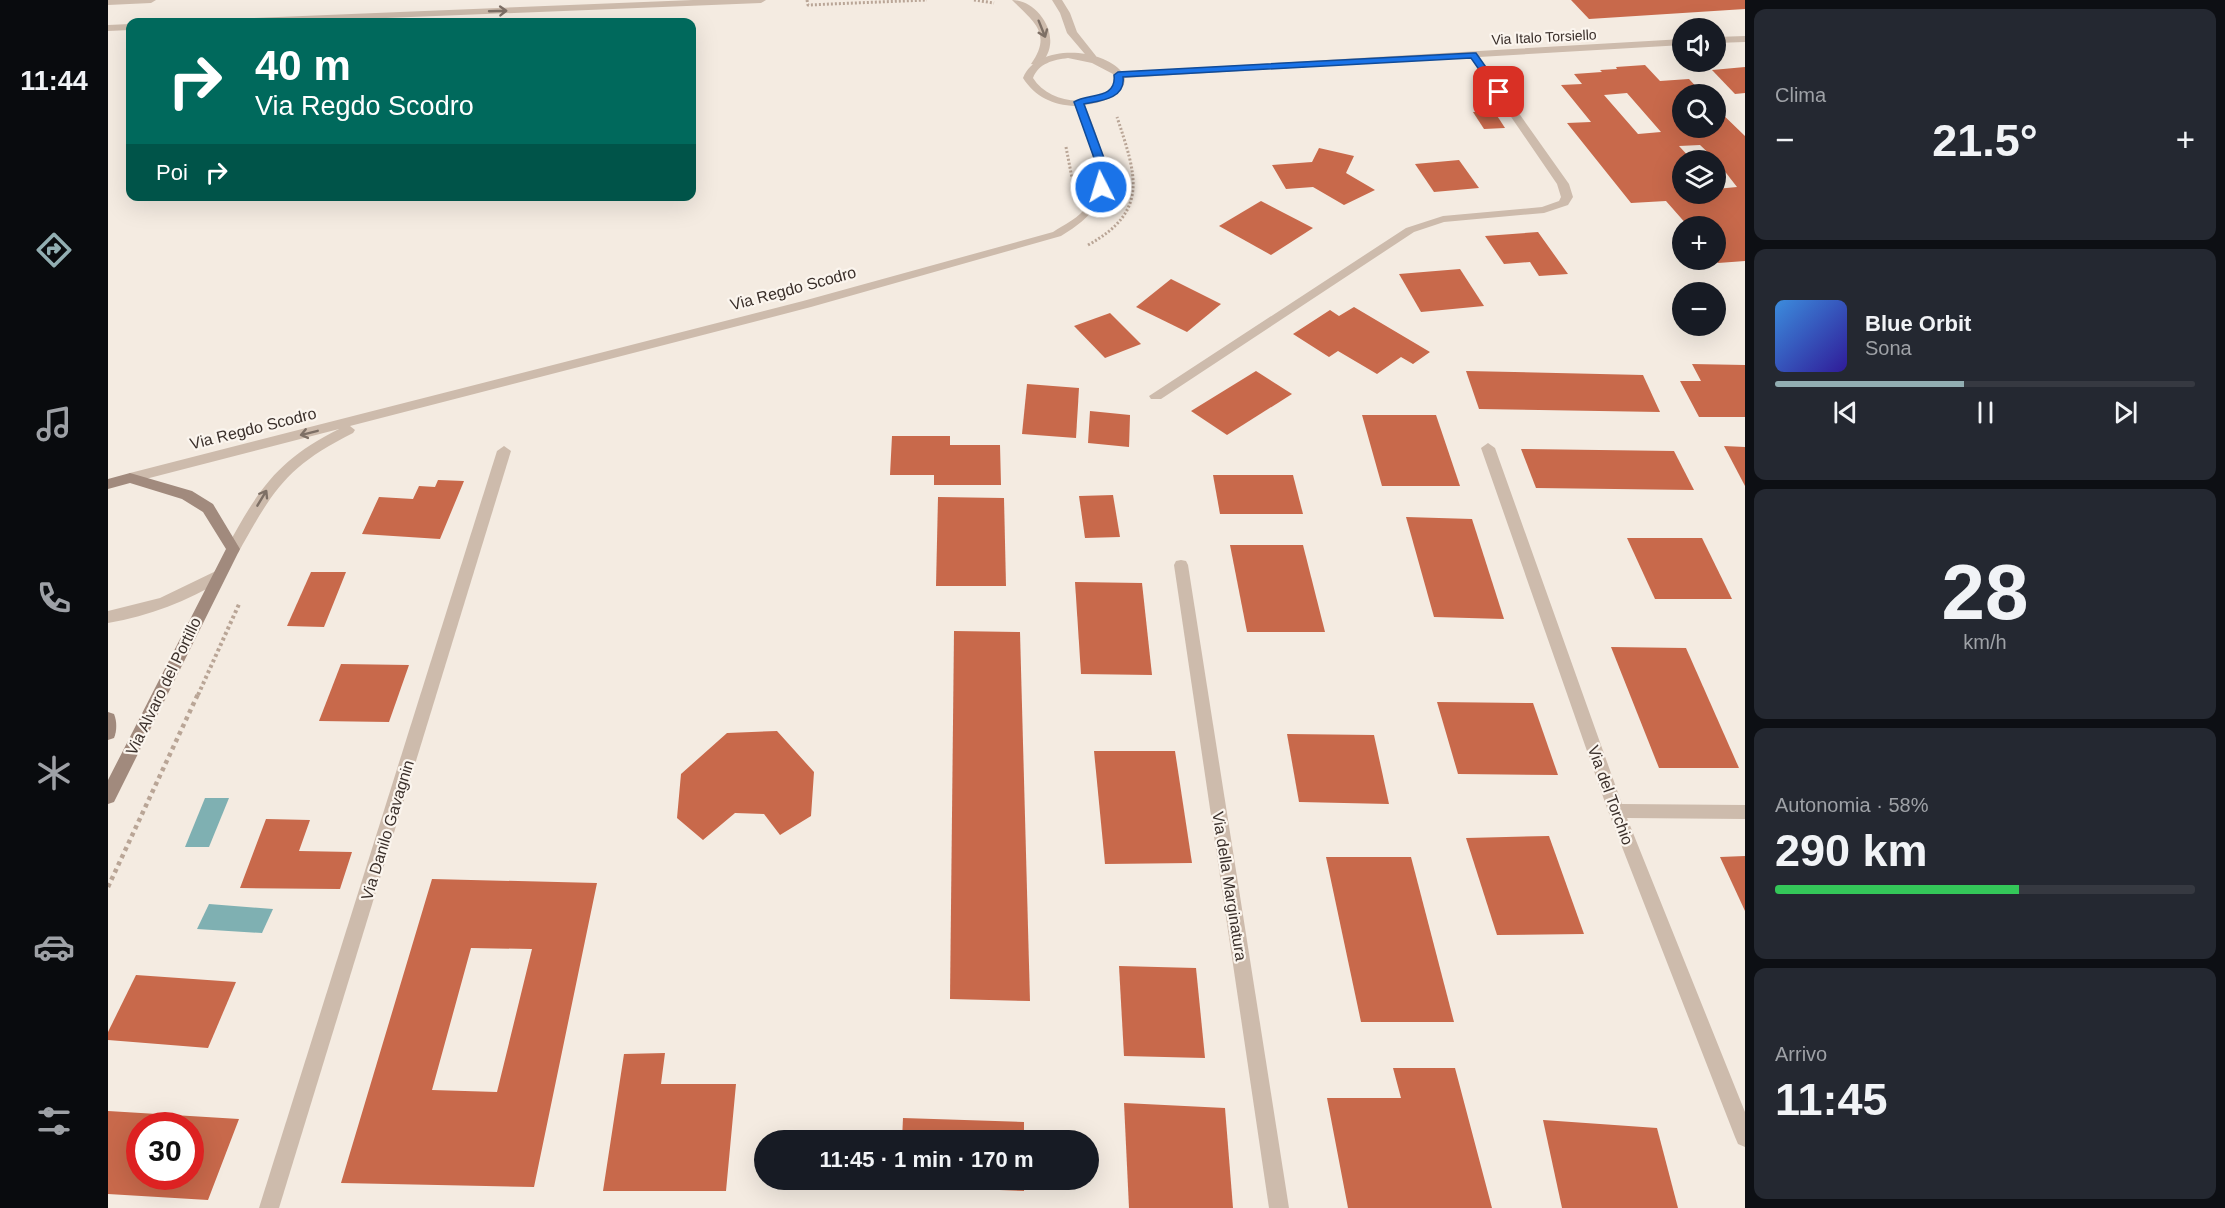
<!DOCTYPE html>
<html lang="it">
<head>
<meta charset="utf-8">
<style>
	:root { --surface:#171b24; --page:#242831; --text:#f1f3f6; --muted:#9ea1a6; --line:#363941; --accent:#92aeb2 }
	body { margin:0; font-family:Helvetica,sans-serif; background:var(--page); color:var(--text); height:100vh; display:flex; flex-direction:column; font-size:22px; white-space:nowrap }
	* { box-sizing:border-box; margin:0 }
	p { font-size:20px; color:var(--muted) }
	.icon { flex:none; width:33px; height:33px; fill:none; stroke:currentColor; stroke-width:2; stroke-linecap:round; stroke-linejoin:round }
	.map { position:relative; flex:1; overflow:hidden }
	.details { display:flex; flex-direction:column; gap:9px; padding:9px; background:#0d0f14; width:480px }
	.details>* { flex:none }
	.hud { position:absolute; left:18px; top:18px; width:570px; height:183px; border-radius:12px; box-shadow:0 6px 24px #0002; background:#00695c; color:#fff; overflow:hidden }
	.tools { position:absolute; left:1564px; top:18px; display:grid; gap:12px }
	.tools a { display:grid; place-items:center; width:54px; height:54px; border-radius:50%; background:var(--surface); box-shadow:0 6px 24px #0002; font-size:30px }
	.speed { position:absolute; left:18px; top:1112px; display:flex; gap:12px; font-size:30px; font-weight:700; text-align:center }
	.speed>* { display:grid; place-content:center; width:78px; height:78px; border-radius:50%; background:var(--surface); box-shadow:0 6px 24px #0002; line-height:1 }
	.speed .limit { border:9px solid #d22; background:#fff; color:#111 }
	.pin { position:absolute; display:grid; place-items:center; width:51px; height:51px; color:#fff; margin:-26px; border-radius:12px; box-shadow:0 3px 9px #0006 }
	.me { position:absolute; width:66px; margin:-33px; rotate:355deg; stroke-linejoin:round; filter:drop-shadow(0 0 4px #0008) }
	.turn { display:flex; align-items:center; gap:21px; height:126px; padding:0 30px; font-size:27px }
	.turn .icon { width:78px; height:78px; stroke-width:2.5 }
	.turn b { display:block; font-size:42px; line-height:51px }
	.then { display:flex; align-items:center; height:57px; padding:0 30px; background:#0003; gap:12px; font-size:22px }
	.big { font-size:45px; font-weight:800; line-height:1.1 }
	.details .card { flex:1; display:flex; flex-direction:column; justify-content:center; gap:9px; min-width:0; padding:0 21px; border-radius:12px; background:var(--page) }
	.details .dial { align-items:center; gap:0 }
	.dial b { font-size:78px; line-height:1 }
	.song { display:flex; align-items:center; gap:18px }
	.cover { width:72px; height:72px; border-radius:9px; background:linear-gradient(135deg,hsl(210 70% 55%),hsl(250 70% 35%)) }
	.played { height:6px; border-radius:3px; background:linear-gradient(90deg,var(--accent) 45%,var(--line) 45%) }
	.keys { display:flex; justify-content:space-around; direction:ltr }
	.heat { display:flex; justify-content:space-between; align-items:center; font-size:33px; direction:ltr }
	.charge { height:9px; border-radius:4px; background:linear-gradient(90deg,#34c759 58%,var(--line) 0) }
	.trip { position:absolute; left:646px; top:1130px; width:345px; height:60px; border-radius:30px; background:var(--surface); box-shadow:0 6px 24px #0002; font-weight:800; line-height:60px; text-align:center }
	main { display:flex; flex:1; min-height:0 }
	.tab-bar { display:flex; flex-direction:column; width:108px; justify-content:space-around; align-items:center; background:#090b0e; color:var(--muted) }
	.tab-bar .icon { width:42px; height:42px }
	.tab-bar .selected { color:var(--accent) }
	.tab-bar b { font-size:27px; color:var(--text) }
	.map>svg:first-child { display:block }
	.water { fill:#7fb0b2 }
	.building { fill:#c8694b; fill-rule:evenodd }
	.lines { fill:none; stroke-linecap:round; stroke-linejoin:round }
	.path-far2 { stroke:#b9a596; stroke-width:3; stroke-dasharray:2 2; stroke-linecap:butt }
	.path-far1 { stroke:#b9a596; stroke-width:4; stroke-dasharray:3 3; stroke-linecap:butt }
	.path { stroke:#b9a596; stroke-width:4.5; stroke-dasharray:4 4; stroke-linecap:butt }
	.lane { fill:#cdbbac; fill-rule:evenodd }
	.street { fill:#cdbbac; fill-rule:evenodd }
	.secondary { fill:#a18a7d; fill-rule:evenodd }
	.oneway { stroke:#7d6f65 }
	.route { fill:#1a73e8; stroke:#114b97; stroke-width:1.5 }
	.labels { text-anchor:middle; stroke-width:4.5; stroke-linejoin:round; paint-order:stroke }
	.far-street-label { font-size:14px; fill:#3b302b; stroke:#fbf5ee }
	.street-label { font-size:16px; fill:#3b302b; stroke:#fbf5ee }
</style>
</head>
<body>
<main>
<nav class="tab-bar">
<b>11:44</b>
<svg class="icon selected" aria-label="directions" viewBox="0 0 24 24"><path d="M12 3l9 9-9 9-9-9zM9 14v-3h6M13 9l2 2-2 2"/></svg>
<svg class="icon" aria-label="music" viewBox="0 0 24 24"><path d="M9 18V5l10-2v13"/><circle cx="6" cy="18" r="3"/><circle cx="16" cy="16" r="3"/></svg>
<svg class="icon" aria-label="phone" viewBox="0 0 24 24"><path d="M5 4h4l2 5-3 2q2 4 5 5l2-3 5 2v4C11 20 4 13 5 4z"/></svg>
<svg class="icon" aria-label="climate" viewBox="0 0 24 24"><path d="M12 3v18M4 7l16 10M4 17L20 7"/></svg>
<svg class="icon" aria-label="car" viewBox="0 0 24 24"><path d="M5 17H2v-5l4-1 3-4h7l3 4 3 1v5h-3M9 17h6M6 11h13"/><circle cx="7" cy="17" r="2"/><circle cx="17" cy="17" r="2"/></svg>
<svg class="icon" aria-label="filters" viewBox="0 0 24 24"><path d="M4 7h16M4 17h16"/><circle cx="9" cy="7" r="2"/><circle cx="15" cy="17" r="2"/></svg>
</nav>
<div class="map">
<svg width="1637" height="1208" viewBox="0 0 1637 1208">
	<rect width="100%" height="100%" fill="#f4ebe1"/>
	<g class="water">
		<path d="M97 798H121L101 847H77Z"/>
		<path d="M101 904 165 909 154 933 89 929Z"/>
	</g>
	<g class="building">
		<path d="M1463 0H1637V9L1481 19Z"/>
		<path d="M1537 65 1552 81 1581 79 1595 94H1575V128H1608V108L1637 136V261L1610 263 1608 260V226H1580L1558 201 1523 203 1459 123 1483 122 1453 85 1474 84 1466 74 1494 72 1492 70 1509 69 1508 67ZM1519 93 1553 132 1530 134 1496 95ZM1592 145 1608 160 1629 187 1608 189V194H1575V160H1584L1571 146Z"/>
		<path d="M1637 67V93L1627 94 1604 70Z"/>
		<path d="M1386 111 1397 128 1376 129 1365 112Z"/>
		<path d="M1211 148 1246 156 1238 173 1267 190 1236 205 1205 187 1178 189 1164 165 1204 162Z"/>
		<path d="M1351 160 1371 188 1326 192 1307 164Z"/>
		<path d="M1153 201 1205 228 1163 255 1111 226Z"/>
		<path d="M1430 232 1460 274 1431 276 1422 262 1396 264 1377 236Z"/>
		<path d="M1352 269 1376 306 1313 312 1291 274Z"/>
		<path d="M1063 279 1113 304 1079 332 1028 307Z"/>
		<path d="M1246 307 1322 352 1305 364 1293 357 1269 374 1230 351 1221 357 1185 334 1222 310 1231 316Z"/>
		<path d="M1002 313 1033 344 997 358 966 326Z"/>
		<path d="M1584 364 1637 365V417H1591L1572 381H1593Z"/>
		<path d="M1148 371 1184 394 1119 435 1083 411Z"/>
		<path d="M1358 371 1535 375 1552 412 1371 409Z"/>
		<path d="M919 384 971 388 968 438 914 434Z"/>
		<path d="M982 411 1022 415 1021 447 980 443Z"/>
		<path d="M1254 415H1328L1352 486H1274Z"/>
		<path d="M784 436H842V445H892L893 485H826V475H782Z"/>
		<path d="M1616 446 1637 447V486Z"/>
		<path d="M1413 449 1566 451 1586 490 1428 488Z"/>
		<path d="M1105 475H1185L1195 514H1112Z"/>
		<path d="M330 480 356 481 332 539 254 534 271 497 305 499 311 486 327 487Z"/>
		<path d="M1005 495 1012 537 977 538 971 496Z"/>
		<path d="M830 497 896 498 898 586H828Z"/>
		<path d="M1298 517 1364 519 1396 619 1326 617Z"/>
		<path d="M1519 538H1594L1624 599H1547Z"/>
		<path d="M1122 545H1195L1217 632H1139Z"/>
		<path d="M203 572H238L216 627 179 626Z"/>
		<path d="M967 582 1034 583 1044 675 973 674Z"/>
		<path d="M846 631 912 632 922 1001 842 999Z"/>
		<path d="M1503 647 1578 648 1631 768H1551Z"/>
		<path d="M233 664 301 665 281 722 211 721Z"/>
		<path d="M1329 702 1425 703 1450 775 1350 774Z"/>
		<path d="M669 731 706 772 703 816 672 835 656 814 627 813 595 840 569 818 573 774 619 733Z"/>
		<path d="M1179 734 1266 735 1281 804 1191 802Z"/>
		<path d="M986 751H1067L1084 863 997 864Z"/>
		<path d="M158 819 202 820 191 851 244 852 232 889 132 888Z"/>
		<path d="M1441 836 1476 934 1389 935 1358 838Z"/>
		<path d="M1637 856V911L1612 857Z"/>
		<path d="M1218 857H1303L1346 1022H1253Z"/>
		<path d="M324 879 489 883 426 1187 233 1183ZM363 948 424 949 389 1092 324 1090Z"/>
		<path d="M1011 966 1088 968 1097 1058 1016 1056Z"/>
		<path d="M28 975 128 982 100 1048 0 1040V1032Z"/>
		<path d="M557 1053 553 1084H628L618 1191H495L516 1054Z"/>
		<path d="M1285 1068H1347L1384 1208H1240L1219 1098H1293Z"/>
		<path d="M1016 1103 1117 1108 1125 1208H1021Z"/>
		<path d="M0 1111 131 1119 100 1200 0 1194ZM32 1125H82V1176H32Z"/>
		<path d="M795 1118 916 1122V1140H794Z"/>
		<path d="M1435 1120 1549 1128 1570 1208H1454Z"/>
		<path d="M792 1179H916V1191L792 1186Z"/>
	</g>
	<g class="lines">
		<g class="path-far2">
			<path d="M699 0 700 5 819 0"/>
			<path d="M866 0 886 3"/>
			<path d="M958 147 964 178"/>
			<path d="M980 245C1042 211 1028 175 1009 117"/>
		</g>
		<path class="path-far1" d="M90 695 132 602"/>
		<path class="path" d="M0 887 90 694"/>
		<g class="lane">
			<path d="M0 0H48L43 3 0 5Z"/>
			<path d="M585 0H658L653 3 179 22H117L122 19Z"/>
			<path d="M904 0C925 0 945 24 942 45 941 54 936 60 932 66L923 64C945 33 925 21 904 0Z"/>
			<path d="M944 0H954L962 13 969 32 988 56V60H982L959 33 952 13Z"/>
			<path d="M22 24V30L0 31V25Z"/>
		</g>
		<g class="street">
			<path d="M1637 36V42L1608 43V37Z"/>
			<path d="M1575 39V45L1371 57 1461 184 1465 197 1460 205 1436 213 1336 222 1306 232 1053 399H1043L1041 396 1298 228 1335 216 1434 207 1451 201 1453 197 1449 184 1362 57 1017 78C1017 96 993 103 977 105 1000 164 1016 199 953 236L703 307 242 426 247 430 245 433C179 466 165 490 130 553L125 554 118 549C150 490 169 460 231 429L22 483 15 478 22 473 695 301 945 232C957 224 971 218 979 206 999 176 978 135 967 106 945 105 927 97 915 78 929 44 992 47 1014 72ZM960 58 984 63 1005 74 1007 83C988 109 942 105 925 78 931 63 945 60 960 58Z"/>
			<path d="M1380 443 1387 448 1514 804 1637 805V819L1519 818 1637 1112V1147L1630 1144 1627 1137 1500 811 1373 448Z"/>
			<path d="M396 446 403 451 171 1208H151L389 451Z"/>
			<path d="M1073 560 1078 561 1080 565 1181 1208H1161L1066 565 1068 561Z"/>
			<path d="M110 570 115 572 117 576 115 580C79 601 42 616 0 623V611L52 598Z"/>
		</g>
		<g class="secondary">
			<path d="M22 473 84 491 105 504 132 549 6 802 0 804V780L118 549 95 512 74 499 22 483 0 489V479Z"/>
			<path d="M0 712 6 714C9 721 9 731 6 738L0 740Z"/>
		</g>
	</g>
	<defs><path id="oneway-shaft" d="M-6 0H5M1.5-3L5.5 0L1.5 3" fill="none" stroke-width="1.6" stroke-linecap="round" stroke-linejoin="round" transform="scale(1.5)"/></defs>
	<g class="oneway">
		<use href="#oneway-shaft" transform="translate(390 11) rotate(-2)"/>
		<use href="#oneway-shaft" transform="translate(934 29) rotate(68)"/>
		<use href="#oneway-shaft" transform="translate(201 433) rotate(166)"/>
		<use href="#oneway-shaft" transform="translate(154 498) rotate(-59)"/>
	</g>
	<path class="route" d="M1365 53H1368L1394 90V94H1388L1363 58 1015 77C1018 99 991 101 976 104L996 158 998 187 993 190 988 187 986 158 966 102C980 93 1009 100 1006 75L1010 72Z"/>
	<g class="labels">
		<g class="far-street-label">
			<text transform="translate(1436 37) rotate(-3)" y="5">Via Italo Torsiello</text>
		</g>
		<g class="street-label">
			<text transform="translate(685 288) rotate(-15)" y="6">Via Regdo Scodro</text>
			<text transform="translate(145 428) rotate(-14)" y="6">Via Regdo Scodro</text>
			<text transform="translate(55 686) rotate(-64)" y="6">Via Alvaro del Portillo</text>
			<text transform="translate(1503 795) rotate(70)" y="6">Via del Torchio</text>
			<text transform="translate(279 830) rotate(-73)" y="6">Via Danilo Gavagnin</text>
			<text transform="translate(1122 886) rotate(81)" y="6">Via della Marginatura</text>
		</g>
	</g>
</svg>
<div class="tools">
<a><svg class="icon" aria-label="sound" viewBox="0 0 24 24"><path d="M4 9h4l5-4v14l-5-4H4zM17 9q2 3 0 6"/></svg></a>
<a><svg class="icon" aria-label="search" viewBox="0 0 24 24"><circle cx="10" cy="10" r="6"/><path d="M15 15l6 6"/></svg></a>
<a><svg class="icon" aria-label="layers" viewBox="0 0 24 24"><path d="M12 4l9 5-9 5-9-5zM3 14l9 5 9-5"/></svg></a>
<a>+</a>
<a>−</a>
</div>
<div class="speed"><div class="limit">30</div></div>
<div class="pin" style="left:1391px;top:92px;background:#d93025"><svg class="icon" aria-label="arrive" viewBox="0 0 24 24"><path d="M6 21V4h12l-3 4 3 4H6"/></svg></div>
<svg class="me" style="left:993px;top:187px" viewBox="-20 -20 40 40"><circle r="17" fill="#1a73e8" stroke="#fff" stroke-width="3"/><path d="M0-11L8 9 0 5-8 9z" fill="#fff"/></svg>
<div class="trip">11:45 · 1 min · 170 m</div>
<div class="hud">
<div class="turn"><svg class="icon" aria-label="right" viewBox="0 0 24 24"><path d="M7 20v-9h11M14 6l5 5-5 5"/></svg><div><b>40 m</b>Via Regdo Scodro</div></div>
<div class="then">Poi<svg class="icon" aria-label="right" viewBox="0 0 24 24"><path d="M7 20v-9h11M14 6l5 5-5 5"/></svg></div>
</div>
</div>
<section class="details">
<div class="card"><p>Clima</p>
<div class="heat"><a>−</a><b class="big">21.5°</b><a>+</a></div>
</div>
<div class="card">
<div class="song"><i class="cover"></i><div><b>Blue Orbit</b><p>Sona</p></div></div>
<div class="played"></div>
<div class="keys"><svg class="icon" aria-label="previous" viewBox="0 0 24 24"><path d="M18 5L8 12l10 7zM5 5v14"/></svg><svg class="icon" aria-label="pause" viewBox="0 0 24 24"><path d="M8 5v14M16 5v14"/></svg><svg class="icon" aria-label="next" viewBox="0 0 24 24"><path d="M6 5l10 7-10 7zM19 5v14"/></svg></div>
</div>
<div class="card dial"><b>28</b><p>km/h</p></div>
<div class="card"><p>Autonomia · 58%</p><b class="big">290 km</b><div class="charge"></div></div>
<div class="card"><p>Arrivo</p><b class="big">11:45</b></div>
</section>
</main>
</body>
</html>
